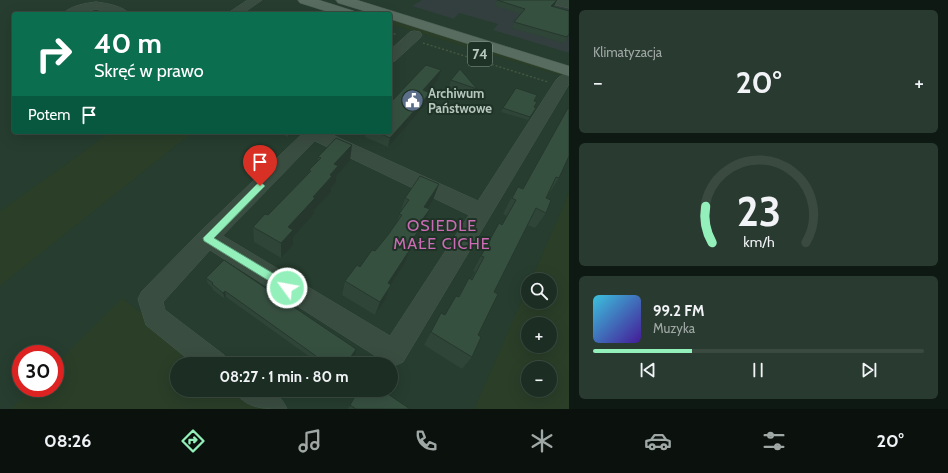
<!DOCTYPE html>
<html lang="pl">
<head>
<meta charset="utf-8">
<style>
	:root { --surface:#1c2e23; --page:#293a30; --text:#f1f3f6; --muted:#a0a8a6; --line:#3a4a41; --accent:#93f0ba }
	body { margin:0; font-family:Cabin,sans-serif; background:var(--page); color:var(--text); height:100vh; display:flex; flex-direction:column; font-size:15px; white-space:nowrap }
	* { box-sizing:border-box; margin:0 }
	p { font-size:13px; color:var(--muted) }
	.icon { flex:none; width:22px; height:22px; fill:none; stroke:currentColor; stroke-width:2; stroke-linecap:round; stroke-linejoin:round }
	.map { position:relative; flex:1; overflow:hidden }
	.details { display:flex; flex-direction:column; gap:10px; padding:10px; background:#0f1913; width:379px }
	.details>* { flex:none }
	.top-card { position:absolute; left:12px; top:12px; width:380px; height:122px; border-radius:4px; box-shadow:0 4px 16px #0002,0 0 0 1px var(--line); background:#0b6e4f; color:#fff; overflow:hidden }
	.tools { position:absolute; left:521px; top:273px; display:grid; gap:8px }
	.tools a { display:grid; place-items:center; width:36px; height:36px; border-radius:50%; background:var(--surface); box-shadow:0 4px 16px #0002,0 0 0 1px var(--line); font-size:20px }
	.speed { position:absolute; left:12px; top:345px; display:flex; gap:8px; font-size:20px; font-weight:700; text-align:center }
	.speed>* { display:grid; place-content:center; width:52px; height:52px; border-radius:50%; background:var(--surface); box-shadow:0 4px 16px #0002,0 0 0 1px var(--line); line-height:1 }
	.speed .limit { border:6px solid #d22; background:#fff; color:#111 }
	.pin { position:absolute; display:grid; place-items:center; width:34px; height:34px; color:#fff; margin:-41px -17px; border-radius:50% 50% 50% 0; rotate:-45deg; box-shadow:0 0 4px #0007 }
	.pin .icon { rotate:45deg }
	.me { position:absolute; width:44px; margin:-22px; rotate:302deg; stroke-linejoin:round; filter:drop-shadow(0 0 3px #0008) }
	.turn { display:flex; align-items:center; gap:14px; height:84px; padding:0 16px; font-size:18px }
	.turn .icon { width:52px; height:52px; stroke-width:2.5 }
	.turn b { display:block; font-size:28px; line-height:34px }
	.then { display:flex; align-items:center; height:38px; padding:0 16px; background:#0003; gap:8px; font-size:15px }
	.big { font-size:30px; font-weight:700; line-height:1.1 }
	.details .widget { flex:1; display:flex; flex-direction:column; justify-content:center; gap:6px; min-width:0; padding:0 14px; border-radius:6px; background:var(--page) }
	.details .dial { align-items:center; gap:0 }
	.dial svg { height:104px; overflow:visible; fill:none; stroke:var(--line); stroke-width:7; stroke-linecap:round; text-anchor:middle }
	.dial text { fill:var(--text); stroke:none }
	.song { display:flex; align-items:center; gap:12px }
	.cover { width:48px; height:48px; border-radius:6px; background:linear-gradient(135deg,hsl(190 70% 55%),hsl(260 70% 35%)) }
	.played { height:4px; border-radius:2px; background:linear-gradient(90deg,var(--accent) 30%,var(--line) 30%) }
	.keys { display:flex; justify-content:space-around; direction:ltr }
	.heat { display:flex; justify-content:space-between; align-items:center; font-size:22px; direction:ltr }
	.trip { position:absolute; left:170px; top:357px; width:228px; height:40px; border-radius:20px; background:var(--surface); box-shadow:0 4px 16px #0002,0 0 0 1px var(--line); font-weight:700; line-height:40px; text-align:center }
	.menu { display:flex; height:64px; justify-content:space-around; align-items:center; background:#0b120e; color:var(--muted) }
	.menu .icon { width:28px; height:28px }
	.menu .selected { color:var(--accent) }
	.menu b { font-size:18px; color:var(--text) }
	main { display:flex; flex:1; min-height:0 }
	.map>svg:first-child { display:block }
	.medical { fill:#323f3e }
	.green { fill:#2a3e28; fill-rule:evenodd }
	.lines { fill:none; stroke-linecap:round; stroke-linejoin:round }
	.minor-casing { stroke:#46594e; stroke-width:1 }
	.major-casing { stroke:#46594e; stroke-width:1 }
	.path { stroke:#445641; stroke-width:1.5; stroke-dasharray:2 2; stroke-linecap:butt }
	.minor { fill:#3a4d41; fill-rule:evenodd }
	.major { fill:#586d60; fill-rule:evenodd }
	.wall { fill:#2e4537 }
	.shaded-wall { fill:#26382d }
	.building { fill:#365040; stroke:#26382d }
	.route { fill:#93f0ba; stroke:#609c79 }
	.labels { text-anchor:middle; stroke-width:4; stroke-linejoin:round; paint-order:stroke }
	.far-poi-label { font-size:13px; font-weight:bold; fill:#b6c8be; stroke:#1f3226; text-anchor:start }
	.shield { fill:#1f3226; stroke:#899b90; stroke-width:1 }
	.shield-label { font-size:14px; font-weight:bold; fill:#b6c8be }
	.neighbourhood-label { font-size:16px; letter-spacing:1px; fill:#cd6cb6; stroke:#1f3226 }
</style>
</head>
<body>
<main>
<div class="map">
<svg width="569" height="409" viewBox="0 0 569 409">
	<rect width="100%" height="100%" fill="#263d2f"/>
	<path class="medical" d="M422 0H569V53L493 30 498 24 459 13 454 19 412 6Z"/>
	<g class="green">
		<path d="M390 19 569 73V78L390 24Z"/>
		<path d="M111 132H193L0 286V211Z"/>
		<path d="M569 192V409H474L528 286V302H550V280H531ZM528 324H550V346H528ZM528 368H550V390H528Z"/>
		<path d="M122 298 208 364H177V390H242L267 409H11L32 388H55V365Z"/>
	</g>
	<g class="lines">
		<defs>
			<g id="minor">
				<path d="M248 0H262L242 14H227Z"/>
				<path d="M544 0H569V8L546 3Z"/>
				<path d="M96 2C105 3 124 6 129 14H112L96 9 79 14H63C69 6 86 3 96 2Z"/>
				<path d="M415 31 420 32 422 35 420 38 395 61 390 62V50L410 32Z"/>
				<path d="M564 75 569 77V84L403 362 394 366 385 362 210 250 163 302 165 310 224 355 228 364H194L146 325 138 299 142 291 200 232 304 132H326L478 201 556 80 559 77ZM315 141 469 215 390 336 223 236Z"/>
				<path d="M234 390C258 390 276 384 287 409 264 409 245 409 234 390Z"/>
			</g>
			<g id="major">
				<path d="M298 0H319L354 11 356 14H335L300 3Z"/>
				<path d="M336 0H357L569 66V76L390 19V14H374L338 3Z"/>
			</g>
		</defs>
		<use href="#minor" class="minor-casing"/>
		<use href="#major" class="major-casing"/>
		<g class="path">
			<path d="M390 32 397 35"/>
			<path d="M423 43 548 82"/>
		</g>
		<use href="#minor" class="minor"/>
		<use href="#major" class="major"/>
	</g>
	<g class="wall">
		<path d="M497 0 554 7 569 11V35L564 43 512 28 514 22 521 14 495 6Z"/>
		<path d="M438 79 427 91 428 102 388 147 365 137 366 132H390Z"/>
		<path d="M451 80 477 89 474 96 449 87Z"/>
		<path d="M534 101V107L536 108 528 120 501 112 503 108Z"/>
		<path d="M568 108 559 178 546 198V213L535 228 527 225 494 292 478 335 472 357 462 369 424 345 441 313 445 315 456 296 458 297 469 278 471 279 475 272 473 271 490 239 499 223 502 224 507 216 503 214 509 202 518 187 523 188Z"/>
		<path d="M277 132H294L288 137Z"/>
		<path d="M318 157 350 161 337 175 336 182 331 188V192L314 210V214L293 237V245L281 258 254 242 253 227 268 215 309 174V170L318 161Z"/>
		<path d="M405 198 433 200 427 208 424 225 419 236 410 250 405 263 390 286 386 299 375 315 342 295 345 281 360 267 375 251 388 235 397 222Z"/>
		<path d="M206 278 355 355 348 364H314L313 363 314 360 226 297 225 299 213 290 212 287 208 284Z"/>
		<path d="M350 405 410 409H348Z"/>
	</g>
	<g class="shaded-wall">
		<path d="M557 0 554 6 549 12 551 6Z"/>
		<path d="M441 70 438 79 421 99 423 90Z"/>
		<path d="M430 93 428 102 388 147 390 138Z"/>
		<path d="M288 132H294L288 137Z"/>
		<path d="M352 145 350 161 337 175 336 182 331 188V192L314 210V214L293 237V245L281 258V243L288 227 330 175 334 164Z"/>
		<path d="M439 184 433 200 418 222 424 207Z"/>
		<path d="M430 209 419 236 410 250 405 263 390 286 386 299 375 315 380 302 388 283 422 220Z"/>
		<path d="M225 291 226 297 225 299 223 293Z"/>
		<path d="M356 349 355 355 348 364H346Z"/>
	</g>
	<g class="building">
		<path d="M497 0H557L551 6 569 11V34L567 37 514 22 525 9Z"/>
		<path d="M426 65 441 70 423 90 430 93 390 138 377 132H390V103Z"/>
		<path d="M460 69 477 89 451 80Z"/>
		<path d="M516 88 537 95 534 101 537 102 534 107 536 108 530 117 503 108Z"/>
		<path d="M568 108H569V156L559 178 556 177 546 198 551 200 546 213 536 208 494 292 498 294 478 335 481 337 472 357 431 332 441 313 445 315 456 296 459 297 469 278 472 280 484 257 481 256 499 223 502 225 516 200 512 198 518 187 523 189Z"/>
		<path d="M336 138 352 145 334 164 338 166 330 175 332 176 313 197 315 198 288 227 293 230 281 243 253 227 265 214 268 215 311 171 309 170 321 158 318 157Z"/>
		<path d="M420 176 439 184 424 207 430 209 422 220 425 221 408 246 411 248 388 283 391 285 380 302 345 281 357 265 360 267 372 250 375 251 388 235 402 215 399 214 409 200 405 198Z"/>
		<path d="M224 260 356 349 346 364H322L314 358 316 356 225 291 223 293 212 284 213 283 206 278Z"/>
		<path d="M359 390H382L410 409H356L350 405Z"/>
	</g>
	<path class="route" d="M260 183 263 184 265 186 263 188 214 238 291 284 293 288 291 291 287 292 204 241 203 238 257 184Z"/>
	<defs>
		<symbol id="civic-disc" viewBox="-11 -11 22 22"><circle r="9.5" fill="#5c6f8a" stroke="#1f3226"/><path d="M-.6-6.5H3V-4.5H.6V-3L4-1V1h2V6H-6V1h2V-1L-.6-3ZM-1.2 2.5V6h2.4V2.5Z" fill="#fff"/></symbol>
	</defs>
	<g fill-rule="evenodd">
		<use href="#civic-disc" x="400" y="88" width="25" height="25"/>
	</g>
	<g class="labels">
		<g class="far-poi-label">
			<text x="428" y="98">Archiwum<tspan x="428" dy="15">Państwowe</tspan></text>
		</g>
		<rect class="shield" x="468" y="42" width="24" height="24" rx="3"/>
		<g class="shield-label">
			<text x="480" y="59">74</text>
		</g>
		<g class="neighbourhood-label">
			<text x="442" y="231">OSIEDLE<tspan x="442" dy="18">MAŁE CICHE</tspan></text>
		</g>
	</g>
</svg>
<div class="tools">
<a><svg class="icon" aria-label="search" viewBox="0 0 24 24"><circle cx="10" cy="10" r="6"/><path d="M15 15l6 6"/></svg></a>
<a>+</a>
<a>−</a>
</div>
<div class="speed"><div class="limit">30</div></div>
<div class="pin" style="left:260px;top:186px;background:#d93025"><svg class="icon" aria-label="arrive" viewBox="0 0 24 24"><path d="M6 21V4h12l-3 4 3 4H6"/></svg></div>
<svg class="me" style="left:287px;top:288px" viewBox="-20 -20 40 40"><circle r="17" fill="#93f0ba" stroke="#fff" stroke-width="3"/><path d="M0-11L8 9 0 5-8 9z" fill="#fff"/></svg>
<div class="trip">08:27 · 1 min · 80 m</div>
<div class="top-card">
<div class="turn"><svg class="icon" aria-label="right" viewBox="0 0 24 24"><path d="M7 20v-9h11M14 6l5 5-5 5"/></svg><div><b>40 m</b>Skręć w prawo</div></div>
<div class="then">Potem<svg class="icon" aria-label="arrive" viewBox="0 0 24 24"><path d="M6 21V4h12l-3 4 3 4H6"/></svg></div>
</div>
</div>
<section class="details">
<div class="widget"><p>Klimatyzacja</p>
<div class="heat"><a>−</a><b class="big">20°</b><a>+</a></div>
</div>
<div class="widget dial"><svg viewBox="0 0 100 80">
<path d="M14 69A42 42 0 1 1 86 69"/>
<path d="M14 69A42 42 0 0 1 9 41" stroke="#93f0ba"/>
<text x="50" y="56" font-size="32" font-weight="700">23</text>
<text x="50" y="72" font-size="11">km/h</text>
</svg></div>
<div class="widget">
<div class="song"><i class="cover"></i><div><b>99.2 FM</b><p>Muzyka</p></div></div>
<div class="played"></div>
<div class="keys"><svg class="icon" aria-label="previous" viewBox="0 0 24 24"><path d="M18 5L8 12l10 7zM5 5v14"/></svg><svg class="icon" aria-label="pause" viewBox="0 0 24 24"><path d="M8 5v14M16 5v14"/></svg><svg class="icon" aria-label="next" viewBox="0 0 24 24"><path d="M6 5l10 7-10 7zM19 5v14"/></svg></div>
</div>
</section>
</main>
<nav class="menu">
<b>08:26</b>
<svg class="icon selected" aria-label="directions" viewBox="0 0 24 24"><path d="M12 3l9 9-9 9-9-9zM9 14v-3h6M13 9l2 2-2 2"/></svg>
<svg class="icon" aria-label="music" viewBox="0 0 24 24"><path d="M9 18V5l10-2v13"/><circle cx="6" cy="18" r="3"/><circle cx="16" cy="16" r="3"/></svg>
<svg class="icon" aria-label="phone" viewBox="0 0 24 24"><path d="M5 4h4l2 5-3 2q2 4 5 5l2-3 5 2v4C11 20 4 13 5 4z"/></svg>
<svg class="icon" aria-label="climate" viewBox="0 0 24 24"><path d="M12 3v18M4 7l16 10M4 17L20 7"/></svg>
<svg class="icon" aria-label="car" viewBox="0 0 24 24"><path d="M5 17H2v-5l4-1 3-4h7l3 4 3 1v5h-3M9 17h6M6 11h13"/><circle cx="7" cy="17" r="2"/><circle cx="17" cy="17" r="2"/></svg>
<svg class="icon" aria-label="filters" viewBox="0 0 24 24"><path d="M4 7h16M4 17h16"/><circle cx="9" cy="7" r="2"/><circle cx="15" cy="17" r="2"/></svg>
<b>20°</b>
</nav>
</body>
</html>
